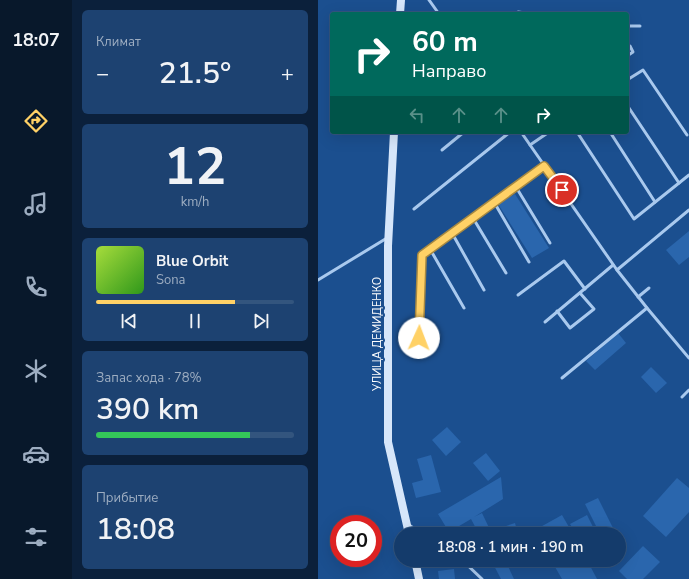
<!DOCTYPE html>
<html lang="ru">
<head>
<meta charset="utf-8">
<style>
	:root { --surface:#143b6b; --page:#1d4271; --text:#f1f3f6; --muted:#9dadc1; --line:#33557e; --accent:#ffd166 }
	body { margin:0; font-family:"Nunito Sans",sans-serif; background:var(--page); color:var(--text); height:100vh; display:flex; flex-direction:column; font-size:15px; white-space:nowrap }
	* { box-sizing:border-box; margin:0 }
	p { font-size:13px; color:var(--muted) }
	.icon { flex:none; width:22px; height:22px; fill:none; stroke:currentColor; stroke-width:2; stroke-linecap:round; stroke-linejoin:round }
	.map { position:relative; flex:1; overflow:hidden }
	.panel { display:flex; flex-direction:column; gap:10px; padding:10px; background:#0b203b; width:246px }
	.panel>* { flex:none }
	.banner { position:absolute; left:12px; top:12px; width:299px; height:122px; border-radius:4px; box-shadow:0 4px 16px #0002,0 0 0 1px var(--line); background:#00695c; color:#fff; overflow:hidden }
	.speed { position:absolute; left:12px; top:515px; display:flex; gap:8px; font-size:20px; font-weight:700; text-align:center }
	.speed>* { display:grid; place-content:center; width:52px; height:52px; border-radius:50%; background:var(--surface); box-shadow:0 4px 16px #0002,0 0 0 1px var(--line); line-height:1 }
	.speed .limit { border:6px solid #d22; background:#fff; color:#111 }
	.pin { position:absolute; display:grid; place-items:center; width:34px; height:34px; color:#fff; margin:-17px; border:2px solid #fff; border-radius:50%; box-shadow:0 1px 4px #0007 }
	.me { position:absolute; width:44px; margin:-22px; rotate:2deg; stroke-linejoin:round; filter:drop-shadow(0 0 3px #0008) }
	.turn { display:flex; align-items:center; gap:14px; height:84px; padding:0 16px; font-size:18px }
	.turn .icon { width:52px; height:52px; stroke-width:2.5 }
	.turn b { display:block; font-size:28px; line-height:34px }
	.lanes { display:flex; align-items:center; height:38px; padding:0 16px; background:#0003; justify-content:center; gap:20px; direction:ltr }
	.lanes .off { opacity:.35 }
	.big { font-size:30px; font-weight:600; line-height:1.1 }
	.panel .card { flex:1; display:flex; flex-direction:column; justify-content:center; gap:6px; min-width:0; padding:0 14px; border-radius:6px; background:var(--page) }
	.panel .dial { align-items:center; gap:0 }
	.dial b { font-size:52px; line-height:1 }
	.song { display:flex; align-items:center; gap:12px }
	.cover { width:48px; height:48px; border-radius:6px; background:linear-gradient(135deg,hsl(80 70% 55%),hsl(110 70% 35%)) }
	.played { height:4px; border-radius:2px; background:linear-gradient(90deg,var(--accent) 70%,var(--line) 70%) }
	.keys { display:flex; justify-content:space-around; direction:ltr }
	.heat { display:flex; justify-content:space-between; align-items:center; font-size:22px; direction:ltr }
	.charge { height:6px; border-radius:3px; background:linear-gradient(90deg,#34c759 78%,var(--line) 0) }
	.trip { position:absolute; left:76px; top:527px; width:232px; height:40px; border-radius:20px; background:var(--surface); box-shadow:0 4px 16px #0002,0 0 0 1px var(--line); font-weight:600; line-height:40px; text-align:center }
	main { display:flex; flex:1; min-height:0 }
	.menu { display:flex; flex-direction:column; width:72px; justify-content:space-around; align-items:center; background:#08182b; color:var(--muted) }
	.menu .icon { width:28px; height:28px }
	.menu .current { color:var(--accent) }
	.menu b { font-size:18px; color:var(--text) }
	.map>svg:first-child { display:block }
	.building { fill:#2a66ad }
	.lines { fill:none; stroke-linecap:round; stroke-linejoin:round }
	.service { stroke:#a9c9ee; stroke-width:3 }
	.secondary { stroke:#d6e6fa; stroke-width:8 }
	.route-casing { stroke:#a68842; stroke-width:10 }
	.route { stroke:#ffd166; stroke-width:7 }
	.labels { text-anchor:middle; stroke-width:4; stroke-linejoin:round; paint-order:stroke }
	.street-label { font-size:11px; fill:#fff; stroke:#1b4f8f }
</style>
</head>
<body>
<main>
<nav class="menu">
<b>18:07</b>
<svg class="icon current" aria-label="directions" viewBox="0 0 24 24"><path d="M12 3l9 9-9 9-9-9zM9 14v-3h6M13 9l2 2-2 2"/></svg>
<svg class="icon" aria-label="music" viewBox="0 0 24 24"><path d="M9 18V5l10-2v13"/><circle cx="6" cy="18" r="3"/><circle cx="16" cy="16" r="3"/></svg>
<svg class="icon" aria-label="phone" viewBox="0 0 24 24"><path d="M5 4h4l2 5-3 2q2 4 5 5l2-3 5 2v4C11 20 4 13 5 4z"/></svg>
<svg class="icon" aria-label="climate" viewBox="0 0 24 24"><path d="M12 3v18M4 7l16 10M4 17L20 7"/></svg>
<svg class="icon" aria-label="car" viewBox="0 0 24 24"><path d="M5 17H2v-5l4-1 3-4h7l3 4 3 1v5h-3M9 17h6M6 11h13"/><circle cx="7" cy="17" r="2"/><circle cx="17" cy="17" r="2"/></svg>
<svg class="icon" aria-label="filters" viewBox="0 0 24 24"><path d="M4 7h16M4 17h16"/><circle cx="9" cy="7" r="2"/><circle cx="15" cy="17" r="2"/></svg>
</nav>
<section class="panel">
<div class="card"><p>Климат</p>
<div class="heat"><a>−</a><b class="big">21.5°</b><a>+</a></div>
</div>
<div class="card dial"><b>12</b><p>km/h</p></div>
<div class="card">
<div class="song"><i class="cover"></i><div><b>Blue Orbit</b><p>Sona</p></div></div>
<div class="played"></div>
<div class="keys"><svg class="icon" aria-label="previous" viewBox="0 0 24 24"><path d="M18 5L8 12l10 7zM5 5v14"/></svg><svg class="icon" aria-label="pause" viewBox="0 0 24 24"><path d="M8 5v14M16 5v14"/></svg><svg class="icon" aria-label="next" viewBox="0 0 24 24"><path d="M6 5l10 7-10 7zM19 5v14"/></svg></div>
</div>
<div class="card"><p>Запас хода · 78%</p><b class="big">390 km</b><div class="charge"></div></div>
<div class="card"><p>Прибытие</p><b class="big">18:08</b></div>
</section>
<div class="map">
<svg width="371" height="579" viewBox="0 0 371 579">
	<rect width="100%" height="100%" fill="#1b4f8f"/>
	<g class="building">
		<path d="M197 194 231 248 214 258 180 204Z"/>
		<path d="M371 231V257L361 265 348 250Z"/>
		<path d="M300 333 308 343 277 370 268 361Z"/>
		<path d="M333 367 349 383 338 393 323 377Z"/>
		<path d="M129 427 143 442 128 456 114 440Z"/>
		<path d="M168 453 182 471 170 481 155 463Z"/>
		<path d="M113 455 123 492 98 498 94 483 105 480 99 459Z"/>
		<path d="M183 477 185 499 156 517 164 513 174 534H161L153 519 131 532 120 514Z"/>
		<path d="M359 478 371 488V512L348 537 325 516Z"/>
		<path d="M280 498 298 534H282L267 504Z"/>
		<path d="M244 515 255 534H219L217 530Z"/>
		<path d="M269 515 278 533 276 534H258L252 524Z"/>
		<path d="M197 523 200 534H184L182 528Z"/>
		<path d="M325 546 342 562 325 579H309L301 571Z"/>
		<path d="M173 560H187L196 579H183Z"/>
		<path d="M233 560H269L279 579H244Z"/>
		<path d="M136 569 137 579H121L120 571Z"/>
	</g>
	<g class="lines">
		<g class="service">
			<path d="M111 0 121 14"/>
			<path d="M200 14V12L215 14"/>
			<path d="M309 26H322"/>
			<path d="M309 46H312L315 52 309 56"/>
			<path d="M309 80 325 70 369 135"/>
			<path d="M309 105 361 183"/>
			<path d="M203 132 299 270 371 210"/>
			<path d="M259 132 316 219 371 175"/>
			<path d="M292 132 337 202"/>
			<path d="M212 145 231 132"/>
			<path d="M124 150 146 132"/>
			<path d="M198 187 232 243"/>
			<path d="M176 202 211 262"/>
			<path d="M96 209 192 132"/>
			<path d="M155 218 188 273"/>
			<path d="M134 233 166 290"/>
			<path d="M112 249 146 308"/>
			<path d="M299 270 329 308 371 358"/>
			<path d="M0 280 69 238"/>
			<path d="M200 295 246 261 267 289"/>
			<path d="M320 297 331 288"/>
			<path d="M239 311 252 328 276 309 262 293"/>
			<path d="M227 322 295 265"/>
			<path d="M101 338 104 255 226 166"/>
			<path d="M244 378 329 308"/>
			<path d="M364 397 371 390"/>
			<path d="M91 525 104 534"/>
			<path d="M144 560 164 579"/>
		</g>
		<g class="secondary">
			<path d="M82 14 83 0"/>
			<path d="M76 132 70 246V442L91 534"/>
			<path d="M97 560 101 579"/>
		</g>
	</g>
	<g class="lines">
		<defs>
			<path id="route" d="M101 338 104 255 226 166 244 190"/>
		</defs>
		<use href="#route" class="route-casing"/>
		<use href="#route" class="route"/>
	</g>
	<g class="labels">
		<g class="street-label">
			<text transform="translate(59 334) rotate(-90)" y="4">УЛИЦА ДЕМИДЕНКО</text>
		</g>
	</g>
</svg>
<div class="speed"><div class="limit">20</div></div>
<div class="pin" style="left:244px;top:190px;background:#d93025"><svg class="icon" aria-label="arrive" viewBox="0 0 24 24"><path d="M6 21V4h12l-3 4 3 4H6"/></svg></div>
<svg class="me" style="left:101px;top:338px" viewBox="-20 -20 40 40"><circle r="19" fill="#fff"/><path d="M0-13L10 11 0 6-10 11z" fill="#ffd166"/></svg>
<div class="trip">18:08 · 1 мин · 190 m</div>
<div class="banner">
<div class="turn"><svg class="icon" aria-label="right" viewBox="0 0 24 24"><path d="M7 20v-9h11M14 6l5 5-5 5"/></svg><div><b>60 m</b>Направо</div></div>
<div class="lanes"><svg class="icon off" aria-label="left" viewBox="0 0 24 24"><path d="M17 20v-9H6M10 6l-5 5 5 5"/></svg><svg class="icon off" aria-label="ahead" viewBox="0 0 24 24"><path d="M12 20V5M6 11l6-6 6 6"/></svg><svg class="icon off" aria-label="ahead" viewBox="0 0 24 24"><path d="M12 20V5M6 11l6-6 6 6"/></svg><svg class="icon" aria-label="right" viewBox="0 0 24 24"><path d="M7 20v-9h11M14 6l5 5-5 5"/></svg></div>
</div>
</div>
</main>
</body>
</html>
